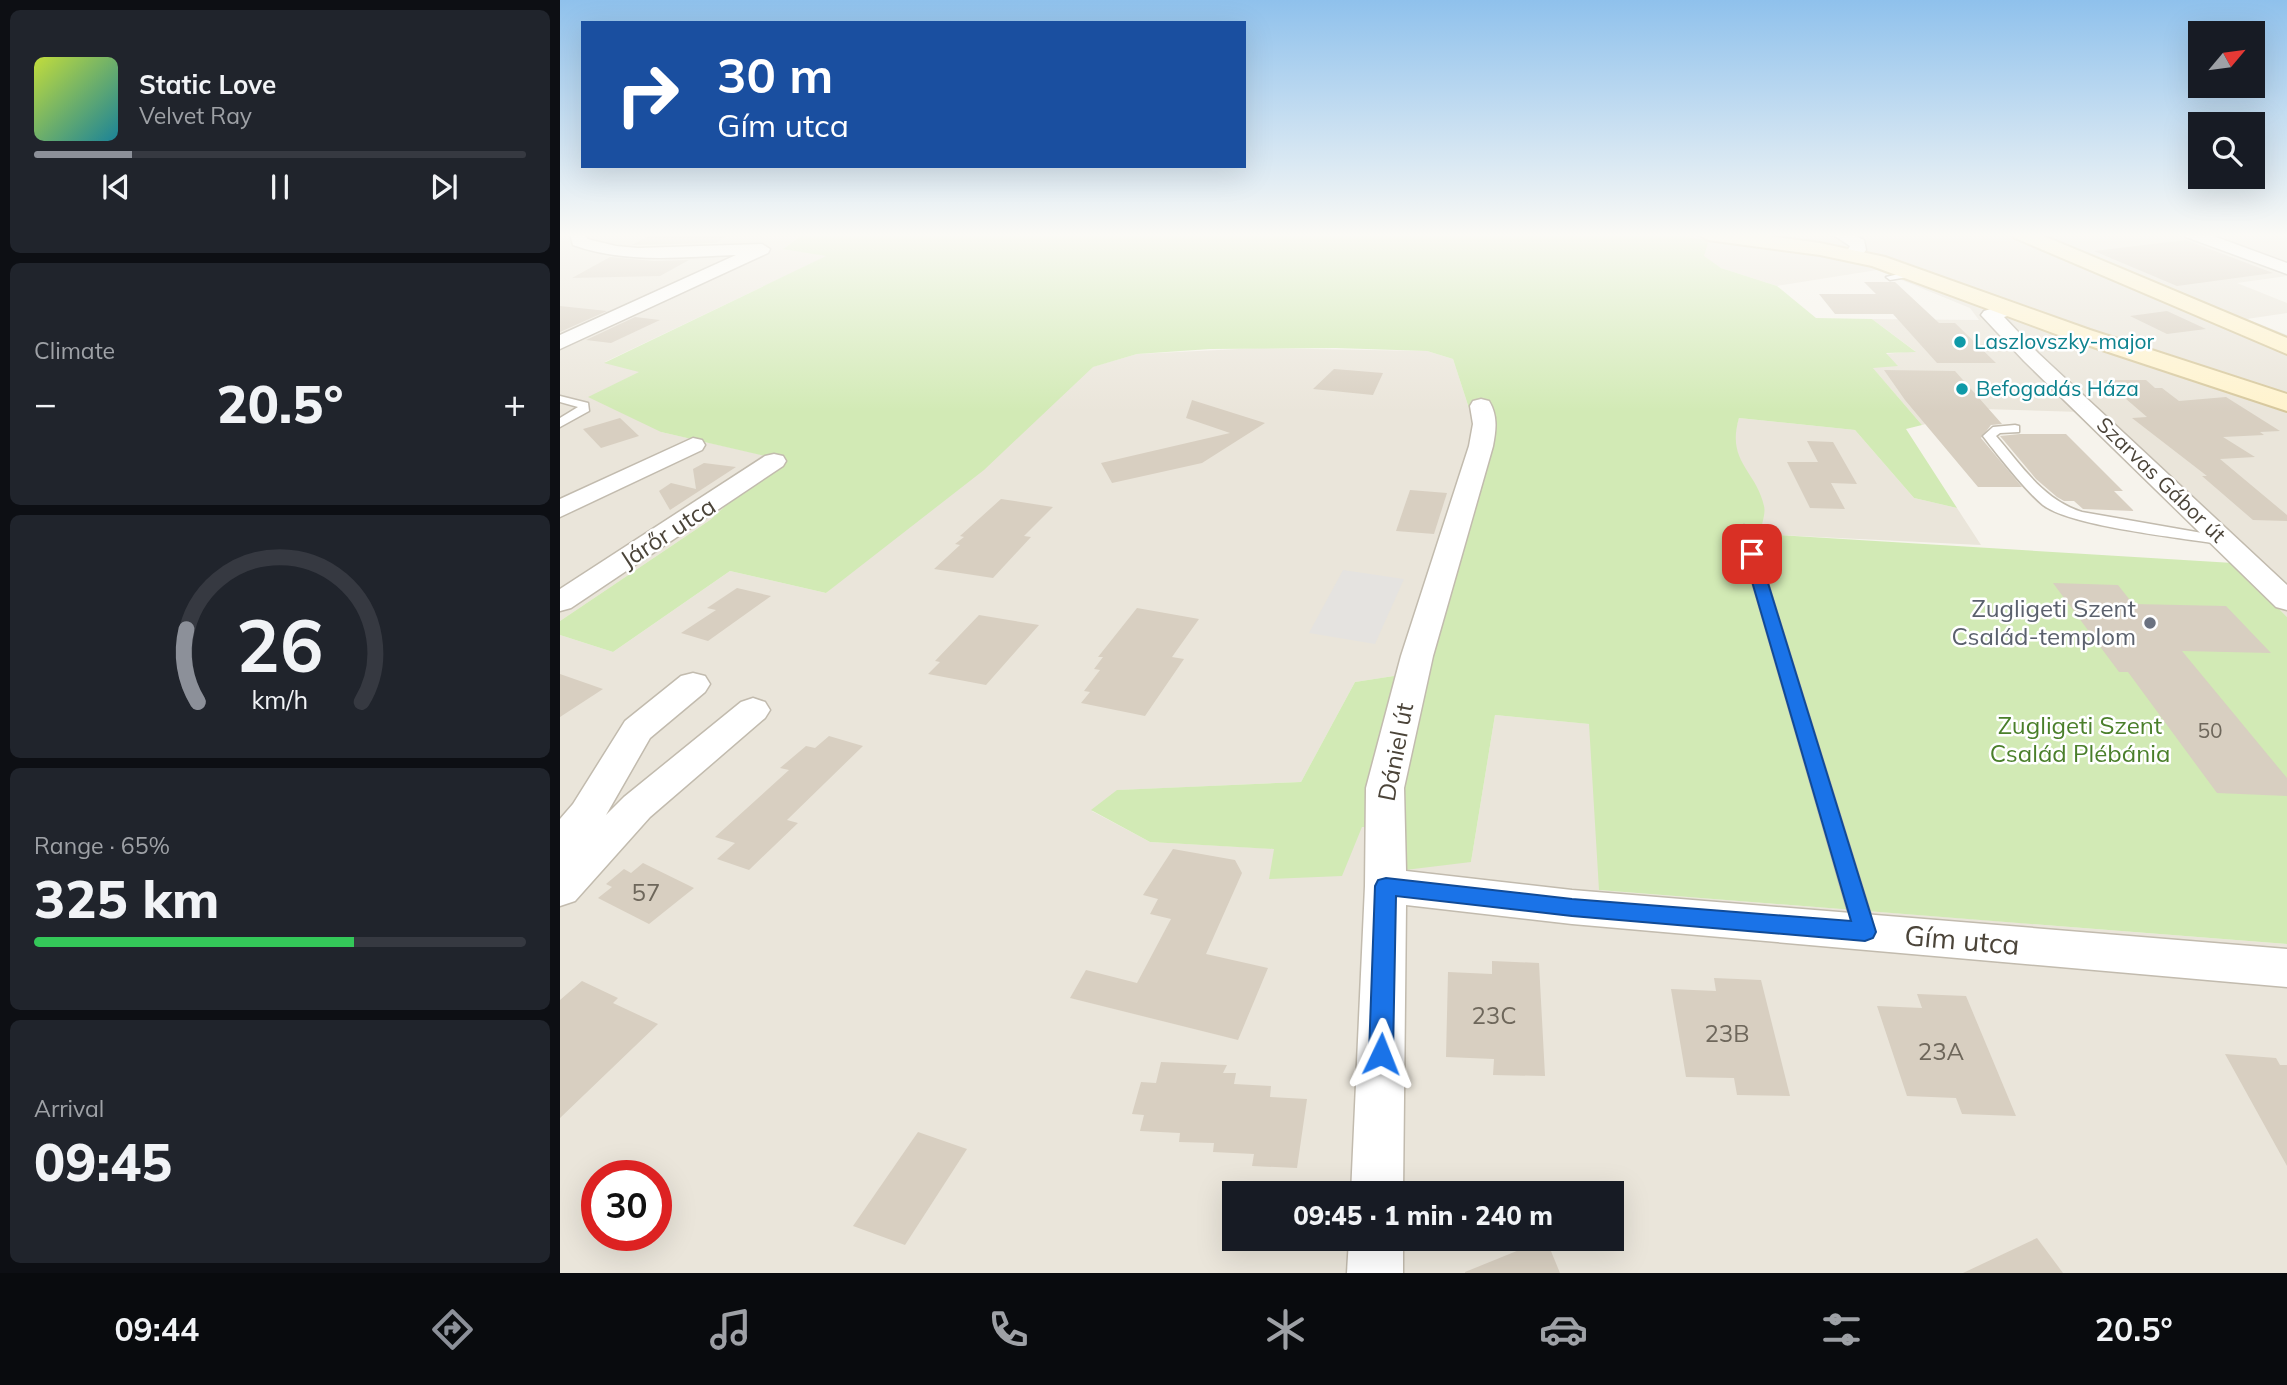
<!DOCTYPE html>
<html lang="en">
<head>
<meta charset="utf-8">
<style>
	:root { --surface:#171b24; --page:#20242c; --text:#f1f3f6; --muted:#9ea1a6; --line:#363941; --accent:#8c9099 }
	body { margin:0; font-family:Mulish,sans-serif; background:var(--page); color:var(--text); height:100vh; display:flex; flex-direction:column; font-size:26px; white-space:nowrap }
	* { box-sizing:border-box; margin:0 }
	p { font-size:23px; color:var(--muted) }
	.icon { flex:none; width:38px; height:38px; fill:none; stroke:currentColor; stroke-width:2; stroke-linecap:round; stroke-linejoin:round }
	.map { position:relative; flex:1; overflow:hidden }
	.sheet { display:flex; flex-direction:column; gap:10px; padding:10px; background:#0d0f14; width:560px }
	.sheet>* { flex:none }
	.banner { position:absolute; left:21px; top:21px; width:665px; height:147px; border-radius:0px; box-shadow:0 7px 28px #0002; background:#1a4fa0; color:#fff; overflow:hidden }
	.needle { width:46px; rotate:61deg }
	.controls { position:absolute; left:1628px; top:21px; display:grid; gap:14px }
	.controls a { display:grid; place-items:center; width:77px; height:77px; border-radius:0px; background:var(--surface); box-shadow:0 7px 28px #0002; font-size:35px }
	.speed { position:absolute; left:21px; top:1160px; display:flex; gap:14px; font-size:35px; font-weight:700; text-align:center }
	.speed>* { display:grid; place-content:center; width:91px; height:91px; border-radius:50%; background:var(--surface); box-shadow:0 7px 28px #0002; line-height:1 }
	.speed .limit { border:10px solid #d22; background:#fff; color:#111 }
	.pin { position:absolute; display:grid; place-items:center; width:60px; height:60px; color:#fff; margin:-30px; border-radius:14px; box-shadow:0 4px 10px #0006 }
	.me { position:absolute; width:77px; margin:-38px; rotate:2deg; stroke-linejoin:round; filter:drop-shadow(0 0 5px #0008) }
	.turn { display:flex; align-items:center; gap:24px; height:147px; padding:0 21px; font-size:32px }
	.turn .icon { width:91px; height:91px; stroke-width:2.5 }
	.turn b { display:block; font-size:49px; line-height:60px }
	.big { font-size:52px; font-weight:800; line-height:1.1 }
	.sheet .card { flex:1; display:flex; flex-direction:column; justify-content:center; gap:10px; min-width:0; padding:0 24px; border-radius:10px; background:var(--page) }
	.sheet .dial { align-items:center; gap:0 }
	.dial svg { height:182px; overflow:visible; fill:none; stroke:var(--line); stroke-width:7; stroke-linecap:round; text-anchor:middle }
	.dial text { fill:var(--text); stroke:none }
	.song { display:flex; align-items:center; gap:21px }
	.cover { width:84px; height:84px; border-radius:10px; background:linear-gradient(135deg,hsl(70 70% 55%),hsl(190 70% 35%)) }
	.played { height:7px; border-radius:4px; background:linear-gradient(90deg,var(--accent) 20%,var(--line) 20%) }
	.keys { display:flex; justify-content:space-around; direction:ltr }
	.heat { display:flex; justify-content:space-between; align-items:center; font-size:38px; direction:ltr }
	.charge { height:10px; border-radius:5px; background:linear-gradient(90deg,#34c759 65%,var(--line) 0) }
	.trip { position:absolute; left:662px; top:1181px; width:402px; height:70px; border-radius:0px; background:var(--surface); box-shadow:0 7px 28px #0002; font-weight:800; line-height:70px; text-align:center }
	.dock { display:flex; height:112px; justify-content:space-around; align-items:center; background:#090b0e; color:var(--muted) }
	.dock .icon { width:49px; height:49px }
	.dock .on { color:var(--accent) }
	.dock b { font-size:32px; color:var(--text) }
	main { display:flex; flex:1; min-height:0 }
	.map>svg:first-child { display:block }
	.residential { fill:#eae5da; fill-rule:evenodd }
	.green { fill:#d2eab5 }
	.parking { fill:#e5e3e0 }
	.building { fill:#d8cfc1 }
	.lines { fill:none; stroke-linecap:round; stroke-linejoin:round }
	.lane-casing { stroke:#c2bbae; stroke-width:3 }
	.street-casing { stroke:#c2bbae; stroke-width:3 }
	.secondary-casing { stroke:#d6c79b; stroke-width:4 }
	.lane { fill:#fff; fill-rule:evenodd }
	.street { fill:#fff; fill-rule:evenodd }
	.secondary { fill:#fff3cd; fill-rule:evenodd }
	.route { fill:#1a73e8; stroke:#114b97; stroke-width:2 }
	.culture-dot { fill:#0f9aa8; stroke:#fff; stroke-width:2.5 }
	.worship-dot { fill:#6b7280; stroke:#fff; stroke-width:2.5 }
	.labels { text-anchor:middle; stroke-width:5; stroke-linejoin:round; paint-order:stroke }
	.far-culture-label { font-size:21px; fill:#0d838f; stroke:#fff; text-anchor:start }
	.far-street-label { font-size:21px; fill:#4b4439; stroke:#fff }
	.number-label { font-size:21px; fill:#6e675b }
	.street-label { font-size:24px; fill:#4b4439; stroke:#fff }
	.worship-label { font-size:24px; fill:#5b616d; stroke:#fff; text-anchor:end }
	.park-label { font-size:24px; fill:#4a7f2a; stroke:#fff }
	.near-number-label { font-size:24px; fill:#6e675b }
	.near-street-label { font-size:28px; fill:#4b4439; stroke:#fff }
</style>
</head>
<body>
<main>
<section class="sheet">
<div class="card">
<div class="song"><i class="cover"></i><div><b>Static Love</b><p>Velvet Ray</p></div></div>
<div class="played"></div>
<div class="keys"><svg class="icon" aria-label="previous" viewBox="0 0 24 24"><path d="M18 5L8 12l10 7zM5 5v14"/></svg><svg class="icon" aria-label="pause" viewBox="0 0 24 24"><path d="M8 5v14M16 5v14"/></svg><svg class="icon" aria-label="next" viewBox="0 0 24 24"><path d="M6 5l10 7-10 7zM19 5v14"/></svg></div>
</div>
<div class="card"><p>Climate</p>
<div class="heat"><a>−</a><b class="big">20.5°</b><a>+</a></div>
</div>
<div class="card dial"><svg viewBox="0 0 100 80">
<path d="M14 69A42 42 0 1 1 86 69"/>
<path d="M14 69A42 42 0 0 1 9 37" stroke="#8c9099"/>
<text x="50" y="56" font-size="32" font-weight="700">26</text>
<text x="50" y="72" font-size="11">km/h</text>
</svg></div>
<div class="card"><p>Range · 65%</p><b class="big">325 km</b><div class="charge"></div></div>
<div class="card"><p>Arrival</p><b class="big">09:45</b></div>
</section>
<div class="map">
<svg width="1727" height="1273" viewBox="0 0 1727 1273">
	<rect width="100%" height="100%" fill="#f6f3ec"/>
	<g class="residential">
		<path d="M0 234H243L224 248 267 256 45 362 80 371 101 432 225 460 200 474 150 520 0 621Z"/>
		<path d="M1102 234H1727V276L1677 283 1727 303V313L1687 319 1727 335V617L1521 412 1423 409 1362 425 1312 367 1337 365 1325 354 1355 351 1312 319 1419 320 1410 308 1317 270 1217 286 1161 268 1143 256 1148 240Z"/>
		<path d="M699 348 867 351 893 359 919 439 866 671 795 682 741 782 558 790 532 811 590 842 715 849 710 878 802 827 839 828 911 862 935 715 1030 724 1040 890 1727 944V1273H0V635L53 652 170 571 266 593 532 367 577 354ZM37 1176H96V1236H37ZM674 1194H1052V1239H674Z"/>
		<path d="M1179 418 1295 430 1354 498 1397 508 1421 545 1200 534 1173 437Z"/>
	</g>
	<path class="green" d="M243 234H1102L1149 240 1144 256 1161 268 1217 286 1256 318 1312 319 1356 352 1326 353 1338 366 1313 368 1362 425 1346 429 1397 508 1354 498 1295 430 1179 418C1166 462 1196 470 1204 506 1206 514 1201 526 1200 534L1673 563 1727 617V944L1039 890 1029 724 935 715 911 862 845 870 839 828 802 827 782 876 709 879 714 849 590 842 531 810 557 790 741 782 795 682 866 671 919 439 893 359 867 351 776 348 650 349 577 354 533 367 424 470 266 593 170 571 53 652 0 635V621L150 520 200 474 223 460 101 432 28 397 79 372 44 363 266 256 223 249Z"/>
	<path class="parking" d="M783 570 844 579 815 644 749 633Z"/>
	<g class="building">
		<path d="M92 234H170L156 243 72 245Z"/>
		<path d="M1626 240 1713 273 1617 286 1534 251Z"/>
		<path d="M50 257 94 261 129 260 100 276 12 278Z"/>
		<path d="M1304 282H1335L1379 323H1395L1436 363H1377L1333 314H1275L1259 294H1316Z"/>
		<path d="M0 306 47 311 0 332Z"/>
		<path d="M1607 311 1646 329 1607 334 1570 316Z"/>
		<path d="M75 317 100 320 51 343 26 340Z"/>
		<path d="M774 369 823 373 813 395 753 389Z"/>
		<path d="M1324 370 1395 371 1442 424 1431 425 1421 438 1462 487H1418L1345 400Z"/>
		<path d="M1544 380H1586L1595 388H1602L1619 401 1666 397 1720 431 1700 432 1704 435 1663 437 1695 457 1660 459 1727 515V521L1693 520 1642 476H1647L1572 418 1587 417Z"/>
		<path d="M632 400 705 423 642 463 552 483 541 463 670 433 626 418Z"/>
		<path d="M60 418 79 436 41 448 23 429Z"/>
		<path d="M1460 434H1506L1563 491H1554L1574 511 1523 509 1514 501H1504L1497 497 1476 479 1440 436Z"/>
		<path d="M1247 441 1273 442 1297 484 1271 483 1285 509 1250 508 1227 462H1258Z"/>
		<path d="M144 463 176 467 110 510 99 491 111 483 136 489 133 469Z"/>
		<path d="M850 490 887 493 874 534 836 531Z"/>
		<path d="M441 499 493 507 464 536 471 537 433 578 374 569 400 545 395 544 404 537 400 536Z"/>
		<path d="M1493 583 1558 585 1573 604 1666 606 1711 653 1622 651 1727 778V796L1657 793 1568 672H1559Z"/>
		<path d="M177 588 211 596 148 641 121 633 156 610 147 608Z"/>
		<path d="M577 608 639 619 612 657 624 659 585 716 521 703 530 692 524 691 540 670 534 669 543 657H538Z"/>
		<path d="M419 615 479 625 426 685 368 674 380 662 375 661Z"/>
		<path d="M0 674 43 689 0 717Z"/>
		<path d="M269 736 303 746 227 820 238 823 189 870 157 859 175 843 155 837 229 770 220 768 246 746 255 748Z"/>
		<path d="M613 849 675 860 682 873 646 954 708 968 678 1040 510 998 526 970 577 983 611 919 590 914 598 899 583 895Z"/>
		<path d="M83 863 134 888 89 924 38 898 52 887 46 884 64 869 71 873Z"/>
		<path d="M932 961 979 963 985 1076 933 1075 934 1059 886 1057 888 972 932 974Z"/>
		<path d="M1154 978 1201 980 1230 1096 1177 1095 1174 1078 1126 1077 1111 989 1156 991Z"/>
		<path d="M22 981 58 998 53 1003 98 1024 0 1118V1000Z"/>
		<path d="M1357 994 1406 996 1456 1116 1402 1114 1396 1098 1347 1096 1317 1006 1362 1008Z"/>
		<path d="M1665 1054 1716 1058 1720 1065H1727V1166Z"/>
		<path d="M601 1062 667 1065 663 1073H676L674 1084 711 1086 710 1097 747 1099 737 1168 692 1166 694 1154 653 1152 654 1143 619 1142 620 1133 580 1131 584 1115 572 1114 581 1082 596 1083Z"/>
		<path d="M358 1132 407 1149 345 1245 293 1226Z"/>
		<path d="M1477 1238 1503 1273H1403Z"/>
		<path d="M986 1239 1000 1273H905V1272Z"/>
	</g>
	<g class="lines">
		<defs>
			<g id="lane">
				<path d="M1356 270 1359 271V275L1330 280 1326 277Z"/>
				<path d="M0 396 28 403 29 411 0 427V418L18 407 0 402Z"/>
				<path d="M1455 425 1459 426V432L1440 433 1436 436C1462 466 1483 500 1522 512L1665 537 1672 541 1665 545C1624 538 1512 527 1483 505 1467 492 1436 453 1423 436L1433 427Z"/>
				<path d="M1184 525 1191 529 1316 932 1313 938 1305 941 1297 938 1294 932 1177 529Z"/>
			</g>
			<g id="street">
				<path d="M10 234H26L27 239 56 246 78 248 202 244 210 249 208 253 0 349V335L176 255C121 257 66 264 13 245Z"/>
				<path d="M1272 234H1292L1304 240 1306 250 1299 259H1287L1285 255 1290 246Z"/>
				<path d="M1624 234H1648L1727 263V274L1626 237Z"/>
				<path d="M1450 303 1459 309 1457 313 1444 317 1478 353 1727 585V610L1716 607 1464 361 1421 315 1424 311Z"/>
				<path d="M921 399 929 401C938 416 936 430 933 446L873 656 844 788 846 871 1012 890 1727 949V987L1012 924 846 905 843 1194H791L805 886 806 788 841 656 909 446 913 424 910 406 913 401Z"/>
				<path d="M133 438 142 440 145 445 142 450 0 517V499Z"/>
				<path d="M214 454 223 456 226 461 223 466 11 608 0 611V589L205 456Z"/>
				<path d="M133 673 145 676 150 684 145 692 90 738 46 815 64 797 181 702 193 698 205 702 210 710 205 718 90 817 15 901 0 906V819L13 804 65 721 121 676Z"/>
				<path d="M789 1239H843V1273H787Z"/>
			</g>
			<g id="secondary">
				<path d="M1138 234H1195L1260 243 1325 257 1530 330 1727 394V411L1512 340 1312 266 1260 255 1148 240Z"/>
				<path d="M1452 234H1479L1727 338V354L1455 238Z"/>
			</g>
		</defs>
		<use href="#lane" class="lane-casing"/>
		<use href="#street" class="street-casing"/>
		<use href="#secondary" class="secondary-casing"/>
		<use href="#lane" class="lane"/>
		<use href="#street" class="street"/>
		<use href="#secondary" class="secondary"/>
	</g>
	<linearGradient id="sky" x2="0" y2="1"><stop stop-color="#8fc1ec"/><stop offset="0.57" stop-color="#fbfaf6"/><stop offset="1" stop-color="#fbfaf6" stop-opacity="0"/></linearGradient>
	<rect width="1727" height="412" fill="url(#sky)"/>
	<path class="route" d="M1192 550 1199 554 1316 932 1313 938 1305 941 1012 916 836 896 833 1054 829 1062 821 1065 812 1062 809 1054 815 886 818 880 826 878 1012 899 1291 921 1184 554Z"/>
	<g class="culture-dot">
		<circle cx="1400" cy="342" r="7"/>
		<circle cx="1402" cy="389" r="7"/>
	</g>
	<circle class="worship-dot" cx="1590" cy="623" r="7"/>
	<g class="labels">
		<g class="far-culture-label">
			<text x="1414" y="349">Laszlovszky-major</text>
			<text x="1416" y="396">Befogadás Háza</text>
		</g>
		<g class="far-street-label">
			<text transform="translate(1601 480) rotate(44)" y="7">Szarvas Gábor út</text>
		</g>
		<g class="number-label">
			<text x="1650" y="738">50</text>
		</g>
		<g class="street-label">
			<text transform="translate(108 533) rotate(-33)" y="8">Járőr utca</text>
			<text transform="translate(836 752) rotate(-79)" y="8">Dániel út</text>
		</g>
		<g class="worship-label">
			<text x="1576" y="617">Zugligeti Szent<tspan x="1576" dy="28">Család-templom</tspan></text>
		</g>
		<g class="park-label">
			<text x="1520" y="734">Zugligeti Szent<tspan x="1520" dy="28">Család Plébánia</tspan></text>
		</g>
		<g class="near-number-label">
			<text x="86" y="901">57</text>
			<text x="934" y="1024">23C</text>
			<text x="1167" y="1042">23B</text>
			<text x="1381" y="1060">23A</text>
		</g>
		<g class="near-street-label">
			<text transform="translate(1402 940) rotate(5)" y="10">Gím utca</text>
		</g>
	</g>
</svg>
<div class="controls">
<a><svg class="needle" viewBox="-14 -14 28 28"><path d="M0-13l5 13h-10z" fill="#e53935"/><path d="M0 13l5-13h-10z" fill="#9ea1a6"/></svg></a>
<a><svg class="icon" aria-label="search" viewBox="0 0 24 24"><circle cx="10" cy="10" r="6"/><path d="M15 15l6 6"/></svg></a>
</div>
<div class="speed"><div class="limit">30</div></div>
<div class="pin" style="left:1192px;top:554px;background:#d93025"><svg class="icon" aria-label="arrive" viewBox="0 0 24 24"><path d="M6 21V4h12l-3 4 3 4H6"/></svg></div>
<svg class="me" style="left:821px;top:1054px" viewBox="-20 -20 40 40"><path d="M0-17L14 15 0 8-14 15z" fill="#1a73e8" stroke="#fff" stroke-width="4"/></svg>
<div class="trip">09:45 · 1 min · 240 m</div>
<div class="banner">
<div class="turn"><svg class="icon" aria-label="right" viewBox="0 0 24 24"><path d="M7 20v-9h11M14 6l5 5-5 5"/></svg><div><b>30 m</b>Gím utca</div></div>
</div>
</div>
</main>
<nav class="dock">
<b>09:44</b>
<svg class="icon on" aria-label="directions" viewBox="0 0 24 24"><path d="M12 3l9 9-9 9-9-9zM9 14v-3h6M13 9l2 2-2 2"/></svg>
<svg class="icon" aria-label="music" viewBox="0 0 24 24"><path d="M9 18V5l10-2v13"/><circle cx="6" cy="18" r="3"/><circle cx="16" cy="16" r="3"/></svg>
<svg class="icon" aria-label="phone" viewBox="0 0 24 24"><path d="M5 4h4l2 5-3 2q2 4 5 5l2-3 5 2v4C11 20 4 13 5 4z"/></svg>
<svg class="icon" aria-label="climate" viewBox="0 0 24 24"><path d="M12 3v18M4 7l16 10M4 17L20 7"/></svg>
<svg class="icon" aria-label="car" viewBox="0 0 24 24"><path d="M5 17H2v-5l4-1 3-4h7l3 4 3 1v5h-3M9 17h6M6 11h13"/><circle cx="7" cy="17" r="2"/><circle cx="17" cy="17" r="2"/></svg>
<svg class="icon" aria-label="filters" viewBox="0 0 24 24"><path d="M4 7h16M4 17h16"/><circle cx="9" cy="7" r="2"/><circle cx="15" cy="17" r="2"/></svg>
<b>20.5°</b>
</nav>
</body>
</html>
